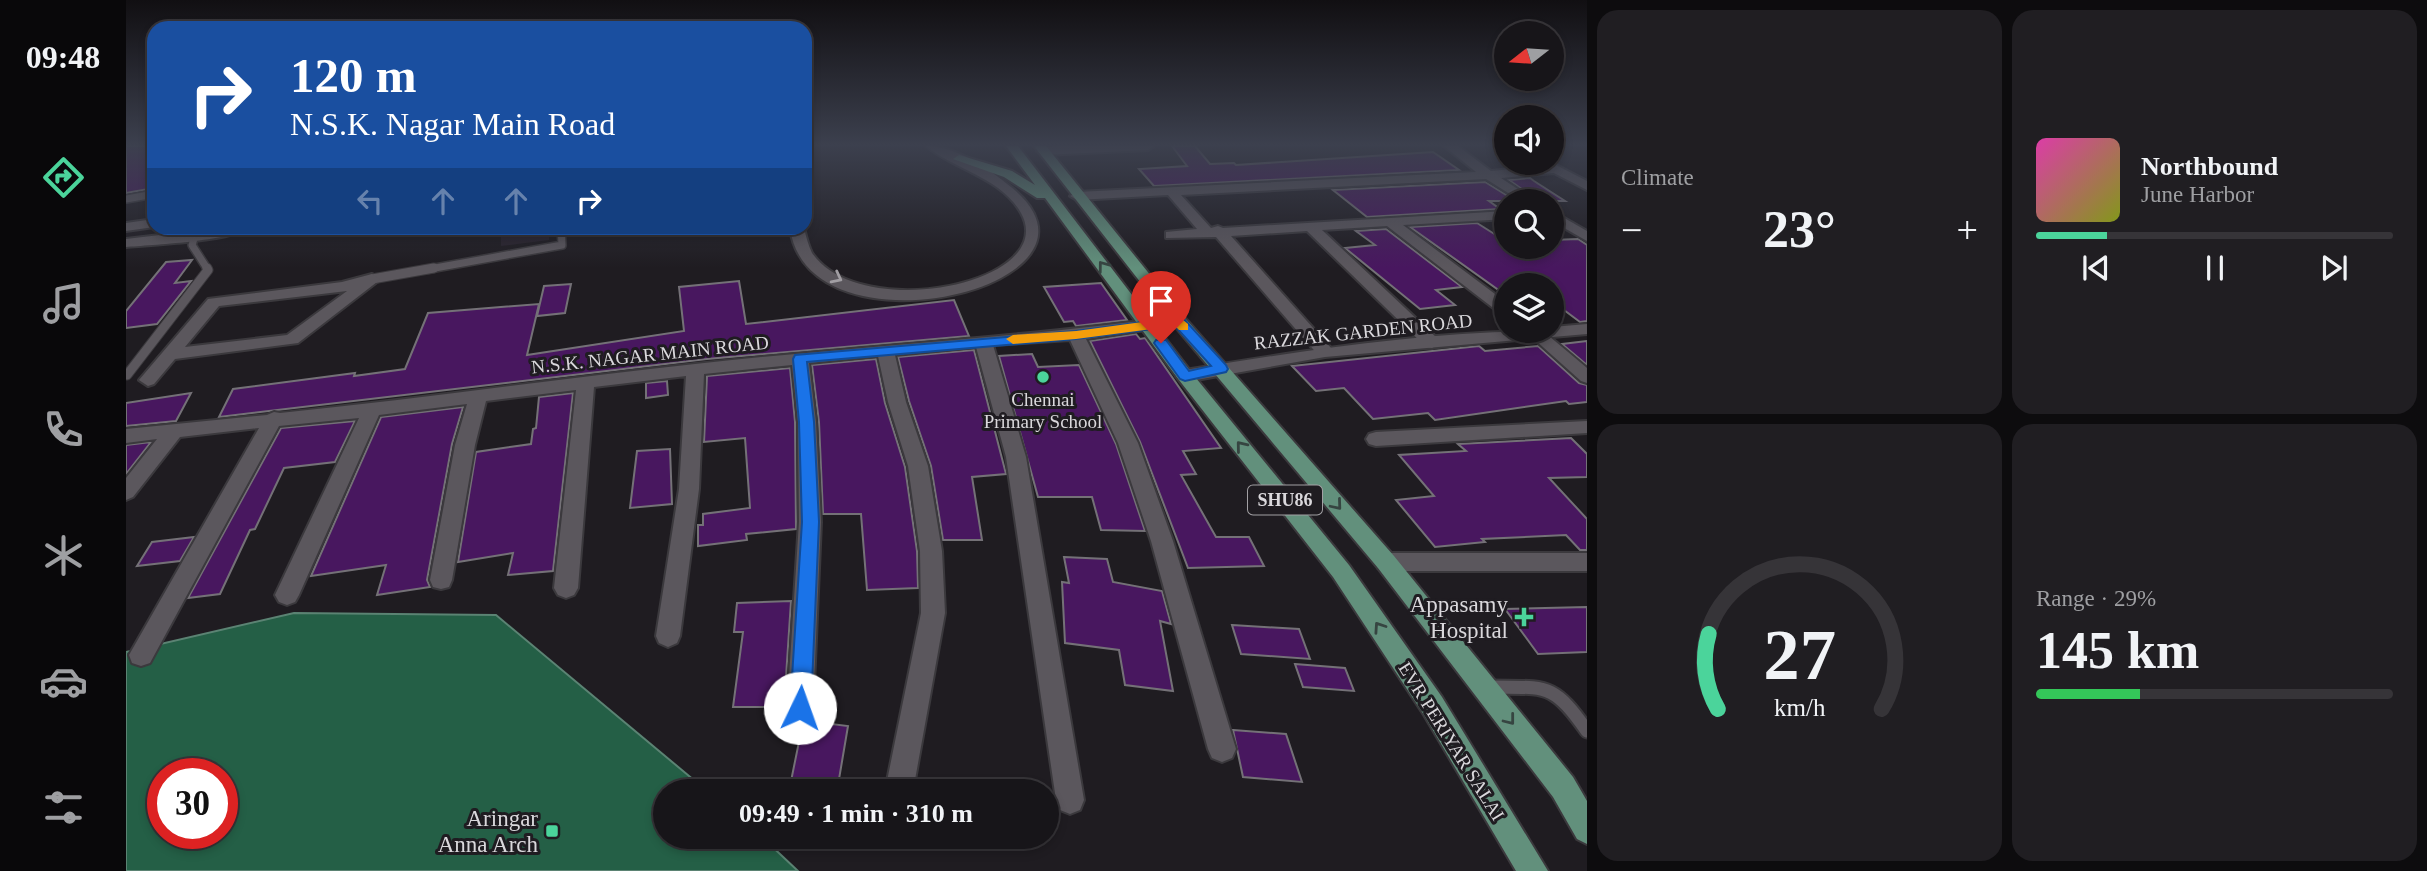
<!DOCTYPE html>
<html lang="en">
<head>
<meta charset="utf-8">
<style>
	:root { --surface:#171519; --page:#201e22; --text:#f1f3f6; --muted:#9e9fa2; --line:#363438; --accent:#4bd49b }
	body { margin:0; font-family:Georgia,serif; background:var(--page); color:var(--text); height:100vh; display:flex; flex-direction:column; font-size:26px; white-space:nowrap }
	* { box-sizing:border-box; margin:0 }
	p { font-size:23px; color:var(--muted) }
	.icon { flex:none; width:38px; height:38px; fill:none; stroke:currentColor; stroke-width:2; stroke-linecap:round; stroke-linejoin:round }
	.map { position:relative; flex:1; overflow:hidden }
	.drawer { display:flex; flex-direction:column; gap:10px; padding:10px; background:#0d0c0e; width:840px }
	.drawer>* { flex:none }
	.banner { position:absolute; left:21px; top:21px; width:665px; height:214px; border-radius:21px; box-shadow:0 4px 10px #0003,0 0 0 2px var(--line); background:#1a4fa0; color:#fff; overflow:hidden }
	.needle { width:46px; rotate:253deg }
	.buttons { position:absolute; left:1368px; top:21px; display:grid; gap:14px }
	.buttons a { display:grid; place-items:center; width:70px; height:70px; border-radius:50%; background:var(--surface); box-shadow:0 4px 10px #0003,0 0 0 2px var(--line); font-size:35px }
	.speed { position:absolute; left:21px; top:758px; display:flex; gap:14px; font-size:35px; font-weight:700; text-align:center }
	.speed>* { display:grid; place-content:center; width:91px; height:91px; border-radius:50%; background:var(--surface); box-shadow:0 4px 10px #0003,0 0 0 2px var(--line); line-height:1 }
	.speed .limit { border:10px solid #d22; background:#fff; color:#111 }
	.pin { position:absolute; display:grid; place-items:center; width:60px; height:60px; color:#fff; margin:-72px -30px; border-radius:50% 50% 50% 0; rotate:-45deg; box-shadow:0 0 7px #0007 }
	.pin .icon { rotate:45deg }
	.me { position:absolute; width:77px; margin:-38px; rotate:3deg; stroke-linejoin:round; filter:drop-shadow(0 0 5px #0008) }
	.turn { display:flex; align-items:center; gap:24px; height:147px; padding:0 28px; font-size:32px }
	.turn .icon { width:91px; height:91px; stroke-width:2.5 }
	.turn b { display:block; font-size:49px; line-height:60px }
	.lanes { display:flex; align-items:center; height:66px; padding:0 28px; background:#0003; justify-content:center; gap:35px; direction:ltr }
	.lanes .off { opacity:.35 }
	.big { font-size:52px; font-weight:700; line-height:1.1 }
	.drawer .widget { flex:1; display:flex; flex-direction:column; justify-content:center; gap:10px; min-width:0; padding:0 24px; border-radius:21px; background:var(--page) }
	.drawer .dial { align-items:center; gap:0 }
	.dial svg { height:182px; overflow:visible; fill:none; stroke:var(--line); stroke-width:7; stroke-linecap:round; text-anchor:middle }
	.dial text { fill:var(--text); stroke:none }
	.song { display:flex; align-items:center; gap:21px }
	.cover { width:84px; height:84px; border-radius:10px; background:linear-gradient(135deg,hsl(320 70% 55%),hsl(70 70% 35%)) }
	.played { height:7px; border-radius:4px; background:linear-gradient(90deg,var(--accent) 20%,var(--line) 20%) }
	.keys { display:flex; justify-content:space-around; direction:ltr }
	.heat { display:flex; justify-content:space-between; align-items:center; font-size:38px; direction:ltr }
	.charge { height:10px; border-radius:5px; background:linear-gradient(90deg,#34c759 29%,var(--line) 0) }
	.drawer .tiles { flex:1; display:grid; gap:10px; grid-template-columns:repeat(2,1fr) }
	.trip { position:absolute; left:527px; top:779px; width:406px; height:70px; border-radius:35px; background:var(--surface); box-shadow:0 4px 10px #0003,0 0 0 2px var(--line); font-weight:700; line-height:70px; text-align:center }
	main { display:flex; flex:1; min-height:0 }
	.menu { display:flex; flex-direction:column; width:126px; justify-content:space-around; align-items:center; background:#09080a; color:var(--muted) }
	.menu .icon { width:49px; height:49px }
	.menu .on { color:var(--accent) }
	.menu b { font-size:32px; color:var(--text) }
	.map>svg:first-child { display:block }
	.built { fill:#29232d }
	.water { fill:#245f46; stroke:#5b8373; stroke-width:2; fill-rule:evenodd }
	.building { fill:#48175f; stroke:#747177; stroke-width:2 }
	.lines { fill:none; stroke-linecap:round; stroke-linejoin:round }
	.service-far2-casing { stroke:#3b393d; stroke-width:10 }
	.service-far1-casing { stroke:#3b393d; stroke-width:11 }
	.service-casing { stroke:#3b393d; stroke-width:17 }
	.minor-casing { stroke:#3b393d; stroke-width:4 }
	.tertiary-casing { stroke:#3b393d; stroke-width:4 }
	.secondary-casing { stroke:#3b393d; stroke-width:4 }
	.primary-casing { stroke:#3b393d; stroke-width:4 }
	.service-far2 { stroke:#5b575d; stroke-width:7 }
	.service-far1 { stroke:#5b575d; stroke-width:9 }
	.service { stroke:#5b575d; stroke-width:13 }
	.minor { fill:#5b575d; fill-rule:evenodd }
	.tertiary { fill:#5b575d; fill-rule:evenodd }
	.secondary { fill:#5b575d; fill-rule:evenodd }
	.primary { fill:#62907c; fill-rule:evenodd }
	.oneway { stroke:#364541 }
	.oneway2 { stroke:#a19ea3 }
	.route { fill:#1a73e8; stroke:#114b97; stroke-width:2 }
	.slow { fill:#f59e0b }
	.poi-dot { fill:#4bd49b; stroke:#1f1c21; stroke-width:2.5 }
	.labels { text-anchor:middle; stroke-width:6; stroke-linejoin:round; paint-order:stroke }
	.shield { fill:#1f1c21; stroke:#a2a0a4; stroke-width:2 }
	.shield-label { font-size:18px; font-weight:bold; fill:#dad8dc }
	.street-label { font-size:19px; fill:#dad8dc; stroke:#1f1c21 }
	.poi-label { font-size:19px; fill:#dad8dc; stroke:#1f1c21 }
	.near-poi-label { font-size:23px; fill:#dad8dc; stroke:#1f1c21; text-anchor:end }
</style>
</head>
<body>
<main>
<nav class="menu">
<b>09:48</b>
<svg class="icon on" aria-label="directions" viewBox="0 0 24 24"><path d="M12 3l9 9-9 9-9-9zM9 14v-3h6M13 9l2 2-2 2"/></svg>
<svg class="icon" aria-label="music" viewBox="0 0 24 24"><path d="M9 18V5l10-2v13"/><circle cx="6" cy="18" r="3"/><circle cx="16" cy="16" r="3"/></svg>
<svg class="icon" aria-label="phone" viewBox="0 0 24 24"><path d="M5 4h4l2 5-3 2q2 4 5 5l2-3 5 2v4C11 20 4 13 5 4z"/></svg>
<svg class="icon" aria-label="climate" viewBox="0 0 24 24"><path d="M12 3v18M4 7l16 10M4 17L20 7"/></svg>
<svg class="icon" aria-label="car" viewBox="0 0 24 24"><path d="M5 17H2v-5l4-1 3-4h7l3 4 3 1v5h-3M9 17h6M6 11h13"/><circle cx="7" cy="17" r="2"/><circle cx="17" cy="17" r="2"/></svg>
<svg class="icon" aria-label="filters" viewBox="0 0 24 24"><path d="M4 7h16M4 17h16"/><circle cx="9" cy="7" r="2"/><circle cx="15" cy="17" r="2"/></svg>
</nav>
<div class="map">
<svg width="1461" height="871" viewBox="0 0 1461 871">
	<rect width="100%" height="100%" fill="#1f1c21"/>
	<path class="built" d="M375 228H423V240L375 246Z"/>
	<path class="water" d="M168 613 370 615 581 791H539V836L636 837 672 871H0V652ZM37 774H96V833H37Z"/>
	<g class="building">
		<path d="M0 146H28V188L0 193Z"/>
		<path d="M1046 146H1069L1084 164 1108 163 1110 165 1307 152 1333 170 1028 186 1013 169 1061 166Z"/>
		<path d="M1404 178 1408 181 1439 201H1413L1383 180Z"/>
		<path d="M1359 182 1390 201H1363L1374 209 1241 217 1207 190Z"/>
		<path d="M1351 223 1381 242V247H1426V240L1452 239 1461 245V321L1454 322 1426 301V285H1381V296L1284 227Z"/>
		<path d="M1260 229 1336 287 1310 290 1329 305 1294 309 1219 248 1249 245 1230 231Z"/>
		<path d="M66 260 49 283 65 281 31 324 0 328V311L40 262Z"/>
		<path d="M613 281 620 324 828 300 843 336 581 359 93 417 107 389 229 373 228 376 279 369 302 313 413 304 401 355 558 331 553 287Z"/>
		<path d="M975 283 1001 320 950 326 947 321 938 322 918 287Z"/>
		<path d="M445 284 439 313 411 316 418 286Z"/>
		<path d="M1010 334 1014 339 1019 338 1095 448 1057 451 1070 474 1055 475 1090 537H1123L1138 566 1062 568 1014 442 964 341Z"/>
		<path d="M1461 341V365L1436 344Z"/>
		<path d="M1353 346 1359 351 1412 346 1453 383 1461 385V402L1443 404 1440 401 1309 420 1302 413 1247 419 1218 388 1190 391 1166 366Z"/>
		<path d="M848 350 880 474 846 477 856 540H817L805 466 783 401 772 357Z"/>
		<path d="M906 354 912 367 953 365 990 444 1019 531 975 530 966 497H912L873 356Z"/>
		<path d="M750 359 759 403 779 467 791 551 792 588 741 590 735 514H697L693 422 686 365Z"/>
		<path d="M664 368 669 422 670 529 620 534 621 540 572 546V525H577V514L624 508 619 438 578 442 581 376Z"/>
		<path d="M541 381 542 395 520 398V383Z"/>
		<path d="M65 393 50 421 0 426V403Z"/>
		<path d="M447 393 427 571 382 575 387 553 332 562 350 452 405 444 407 429 410 428 413 397Z"/>
		<path d="M337 407 326 444 301 580 304 587 251 595 260 565 185 576 255 417Z"/>
		<path d="M229 421 209 462 158 468 129 529 124 530 94 594 62 598 155 428Z"/>
		<path d="M1445 438 1461 454V477L1423 478 1461 519V550H1454L1440 535 1356 539 1359 542 1309 547 1270 500 1308 496 1273 455 1340 451 1332 444Z"/>
		<path d="M25 442 0 474V445Z"/>
		<path d="M544 449 546 504 504 508 511 451Z"/>
		<path d="M68 537 54 561 11 566 26 542Z"/>
		<path d="M938 557 981 559 987 582 1036 591 1045 624 1034 621 1047 691 999 685 993 650 939 643 936 582 943 583Z"/>
		<path d="M665 601 658 707H607L617 632H608L611 603Z"/>
		<path d="M1461 607V652L1412 654 1379 609Z"/>
		<path d="M1106 625 1173 629 1184 659 1115 654Z"/>
		<path d="M1169 664 1219 668 1228 691 1177 687Z"/>
		<path d="M681 721 722 726 711 791H663L677 722Z"/>
		<path d="M1107 730 1160 734 1176 782 1117 777Z"/>
	</g>
	<g class="lines">
		<defs>
			<g id="service-far2">
				<path d="M0 199 28 194"/>
				<path d="M69 236 66 245 82 270"/>
				<path d="M298 270 436 245 435 228"/>
			</g>
			<g id="service-far1">
				<path d="M246 279 308 268"/>
				<path d="M1 375 82 270 81 268"/>
			</g>
			<path id="service" d="M1363 687C1420 688 1426 681 1461 731"/>
			<g id="minor">
				<path d="M940 146H1028L1022 150 917 155 911 151 917 147Z"/>
				<path d="M1318 146H1332L1365 171 1430 165 1461 181V190L1428 173 1375 178 1410 201H1395L1360 179 1055 195 1085 228 1092 226 1097 228 1381 211V219L1277 225 1381 303V316L1375 314 1261 226 1196 230 1312 339 1314 343 1306 348 1300 347 1181 231 1105 236 1205 348 1208 352 1205 356H1193L1090 237 1040 238V232L1071 229 1042 195 951 200 944 196 951 192 1350 172Z"/>
				<path d="M1426 211 1461 231V241L1426 221Z"/>
				<path d="M246 274 254 279 251 282 172 343 49 359 28 384 22 386 13 380 82 299 216 282ZM221 291 161 335 59 347 93 306Z"/>
				<path d="M1053 316 1061 321 1059 324 960 339 1012 443 1047 541 1110 749 1106 758 1096 762 1086 758 1082 749 1025 541 992 443 944 340 867 345 900 457 958 800 954 810 944 814 934 810 930 800 880 457 850 347 769 355 780 402 802 466 816 551 819 613 787 791H759L795 613 794 551 782 466 762 402 752 356 683 363 690 422 695 522 687 708 683 717 674 720 665 717 661 708 673 522 672 422 666 365 578 374 573 489 554 636 551 643 542 647 533 643 530 636 553 489 560 376 468 387 452 588 448 595 440 598 432 595 428 588 450 390 360 401 349 445 326 580 323 587 315 589 307 587 304 580 329 445 341 404 253 415 173 595 169 602 161 605 153 602 149 595 233 418 153 426 24 663 15 666 6 663 3 655 133 428 54 437 7 497 0 500V478L31 439 0 443V429L141 415 148 412 154 413C293 399 430 379 569 364 730 346 892 338 1053 316Z"/>
				<path d="M1399 331H1417L1461 368V383L1455 381Z"/>
				<path d="M1461 421V433L1250 446 1243 444 1240 439 1243 434 1250 432Z"/>
				<path d="M1260 553H1461V571H1260L1252 568 1249 562 1252 556Z"/>
			</g>
			<path id="tertiary" d="M1461 324V334L1199 357 1059 382 1050 376 1059 370C1180 350 1303 331 1426 331V327Z"/>
			<g id="secondary">
				<path d="M800 146C830 146 862 168 885 187 1007 285 682 363 664 228H678C680 236 682 245 686 253 735 324 934 283 895 213 876 178 827 169 800 146Z"/>
				<path d="M28 219V227L0 231V223Z"/>
				<path d="M93 228H121C106 241 24 245 0 247V239Z"/>
			</g>
			<g id="primary">
				<path d="M880 146H892L1065 372 1223 565 1316 697 1422 871H1390L1298 715 1207 577 1053 380 919 198H911L878 177 827 159 833 155 886 171 909 185Z"/>
				<path d="M908 146H920L1059 318 1268 556 1447 777 1461 801V844L1451 839 1427 797 1252 568 1047 324Z"/>
			</g>
		</defs>
		<use href="#service-far2" class="service-far2-casing"/>
		<use href="#service-far1" class="service-far1-casing"/>
		<use href="#service" class="service-casing"/>
		<use href="#minor" class="minor-casing"/>
		<use href="#tertiary" class="tertiary-casing"/>
		<use href="#secondary" class="secondary-casing"/>
		<use href="#primary" class="primary-casing"/>
		<use href="#service-far2" class="service-far2"/>
		<use href="#service-far1" class="service-far1"/>
		<use href="#service" class="service"/>
		<use href="#minor" class="minor"/>
		<use href="#tertiary" class="tertiary"/>
		<use href="#secondary" class="secondary"/>
		<use href="#primary" class="primary"/>
	</g>
	<defs><path id="oneway-chevron" d="M-2-3.5L2.5 0L-2 3.5" fill="none" stroke-width="1.6" stroke-linecap="round" stroke-linejoin="round" transform="scale(1.75)"/></defs>
	<g class="oneway">
		<use href="#oneway-chevron" transform="translate(977 266) rotate(-127)"/>
		<use href="#oneway-chevron" transform="translate(1115 446) rotate(-129)"/>
		<use href="#oneway-chevron" transform="translate(1211 505) rotate(50)"/>
		<use href="#oneway-chevron" transform="translate(1253 627) rotate(-124)"/>
		<use href="#oneway-chevron" transform="translate(1384 720) rotate(52)"/>
	</g>
	<use class="oneway2" href="#oneway-chevron" transform="translate(711 278) rotate(27)"/>
	<linearGradient id="sky" x2="0" y2="1"><stop stop-color="#110f12"/><stop offset="0.54" stop-color="#3c404e"/><stop offset="1" stop-color="#3c404e" stop-opacity="0"/></linearGradient>
	<rect width="1461" height="268" fill="url(#sky)"/>
	<path class="route" d="M1053 317 1057 318 1100 365 1102 369 1100 372 1059 381 1054 379 1028 343 1030 340H1040L1063 371 1085 366 1049 326 950 339 681 362 688 422 693 522 685 708 682 715 674 718 667 715 664 708 676 522 673 422 667 359 669 355 950 331Z"/>
	<path class="slow" d="M1053 317 1062 324V330H1053L1049 326 950 339 887 344 880 339 887 335 950 331Z"/>
	<g class="poi-dot">
		<circle cx="917" cy="377" r="7"/>
		<path d="M1394.5 606.5h7v7h7v7h-7v7h-7v-7h-7v-7h7z"/>
		<rect x="419" y="824" width="14" height="14" rx="3.5"/>
	</g>
	<g class="labels">
		<rect class="shield" x="1122" y="485.5" width="74" height="29" rx="5"/>
		<g class="shield-label">
			<text x="1159" y="506">SHU86</text>
		</g>
		<g class="street-label">
			<text transform="translate(1237 331) rotate(-6)" y="7">RAZZAK GARDEN ROAD</text>
			<text transform="translate(524 354) rotate(-6)" y="7">N.S.K. NAGAR MAIN ROAD</text>
			<text transform="translate(1326 741) rotate(58)" y="7">EVR PERIYAR SALAI</text>
		</g>
		<g class="poi-label">
			<text x="917" y="406">Chennai<tspan x="917" dy="22">Primary School</tspan></text>
		</g>
		<g class="near-poi-label">
			<text x="1382" y="612">Appasamy<tspan x="1382" dy="26">Hospital</tspan></text>
			<text x="412" y="826">Aringar<tspan x="412" dy="26">Anna Arch</tspan></text>
		</g>
	</g>
</svg>
<div class="buttons">
<a><svg class="needle" viewBox="-14 -14 28 28"><path d="M0-13l5 13h-10z" fill="#e53935"/><path d="M0 13l5-13h-10z" fill="#9e9fa2"/></svg></a>
<a><svg class="icon" aria-label="sound" viewBox="0 0 24 24"><path d="M4 9h4l5-4v14l-5-4H4zM17 9q2 3 0 6"/></svg></a>
<a><svg class="icon" aria-label="search" viewBox="0 0 24 24"><circle cx="10" cy="10" r="6"/><path d="M15 15l6 6"/></svg></a>
<a><svg class="icon" aria-label="layers" viewBox="0 0 24 24"><path d="M12 4l9 5-9 5-9-5zM3 14l9 5 9-5"/></svg></a>
</div>
<div class="speed"><div class="limit">30</div></div>
<div class="pin" style="left:1035px;top:343px;background:#d93025"><svg class="icon" aria-label="arrive" viewBox="0 0 24 24"><path d="M6 21V4h12l-3 4 3 4H6"/></svg></div>
<svg class="me" style="left:674px;top:708px" viewBox="-20 -20 40 40"><circle r="19" fill="#fff"/><path d="M0-13L10 11 0 6-10 11z" fill="#1a73e8"/></svg>
<div class="trip">09:49 · 1 min · 310 m</div>
<div class="banner">
<div class="turn"><svg class="icon" aria-label="right" viewBox="0 0 24 24"><path d="M7 20v-9h11M14 6l5 5-5 5"/></svg><div><b>120 m</b>N.S.K. Nagar Main Road</div></div>
<div class="lanes"><svg class="icon off" aria-label="left" viewBox="0 0 24 24"><path d="M17 20v-9H6M10 6l-5 5 5 5"/></svg><svg class="icon off" aria-label="ahead" viewBox="0 0 24 24"><path d="M12 20V5M6 11l6-6 6 6"/></svg><svg class="icon off" aria-label="ahead" viewBox="0 0 24 24"><path d="M12 20V5M6 11l6-6 6 6"/></svg><svg class="icon" aria-label="right" viewBox="0 0 24 24"><path d="M7 20v-9h11M14 6l5 5-5 5"/></svg></div>
</div>
</div>
<section class="drawer">
<div class="tiles">
<div class="widget"><p>Climate</p>
<div class="heat"><a>−</a><b class="big">23°</b><a>+</a></div>
</div>
<div class="widget">
<div class="song"><i class="cover"></i><div><b>Northbound</b><p>June Harbor</p></div></div>
<div class="played"></div>
<div class="keys"><svg class="icon" aria-label="previous" viewBox="0 0 24 24"><path d="M18 5L8 12l10 7zM5 5v14"/></svg><svg class="icon" aria-label="pause" viewBox="0 0 24 24"><path d="M8 5v14M16 5v14"/></svg><svg class="icon" aria-label="next" viewBox="0 0 24 24"><path d="M6 5l10 7-10 7zM19 5v14"/></svg></div>
</div>
<div class="widget dial"><svg viewBox="0 0 100 80">
<path d="M14 69A42 42 0 1 1 86 69"/>
<path d="M14 69A42 42 0 0 1 10 36" stroke="#4bd49b"/>
<text x="50" y="56" font-size="32" font-weight="700">27</text>
<text x="50" y="72" font-size="11">km/h</text>
</svg></div>
<div class="widget"><p>Range · 29%</p><b class="big">145 km</b><div class="charge"></div></div>
</div>
</section>
</main>
</body>
</html>
